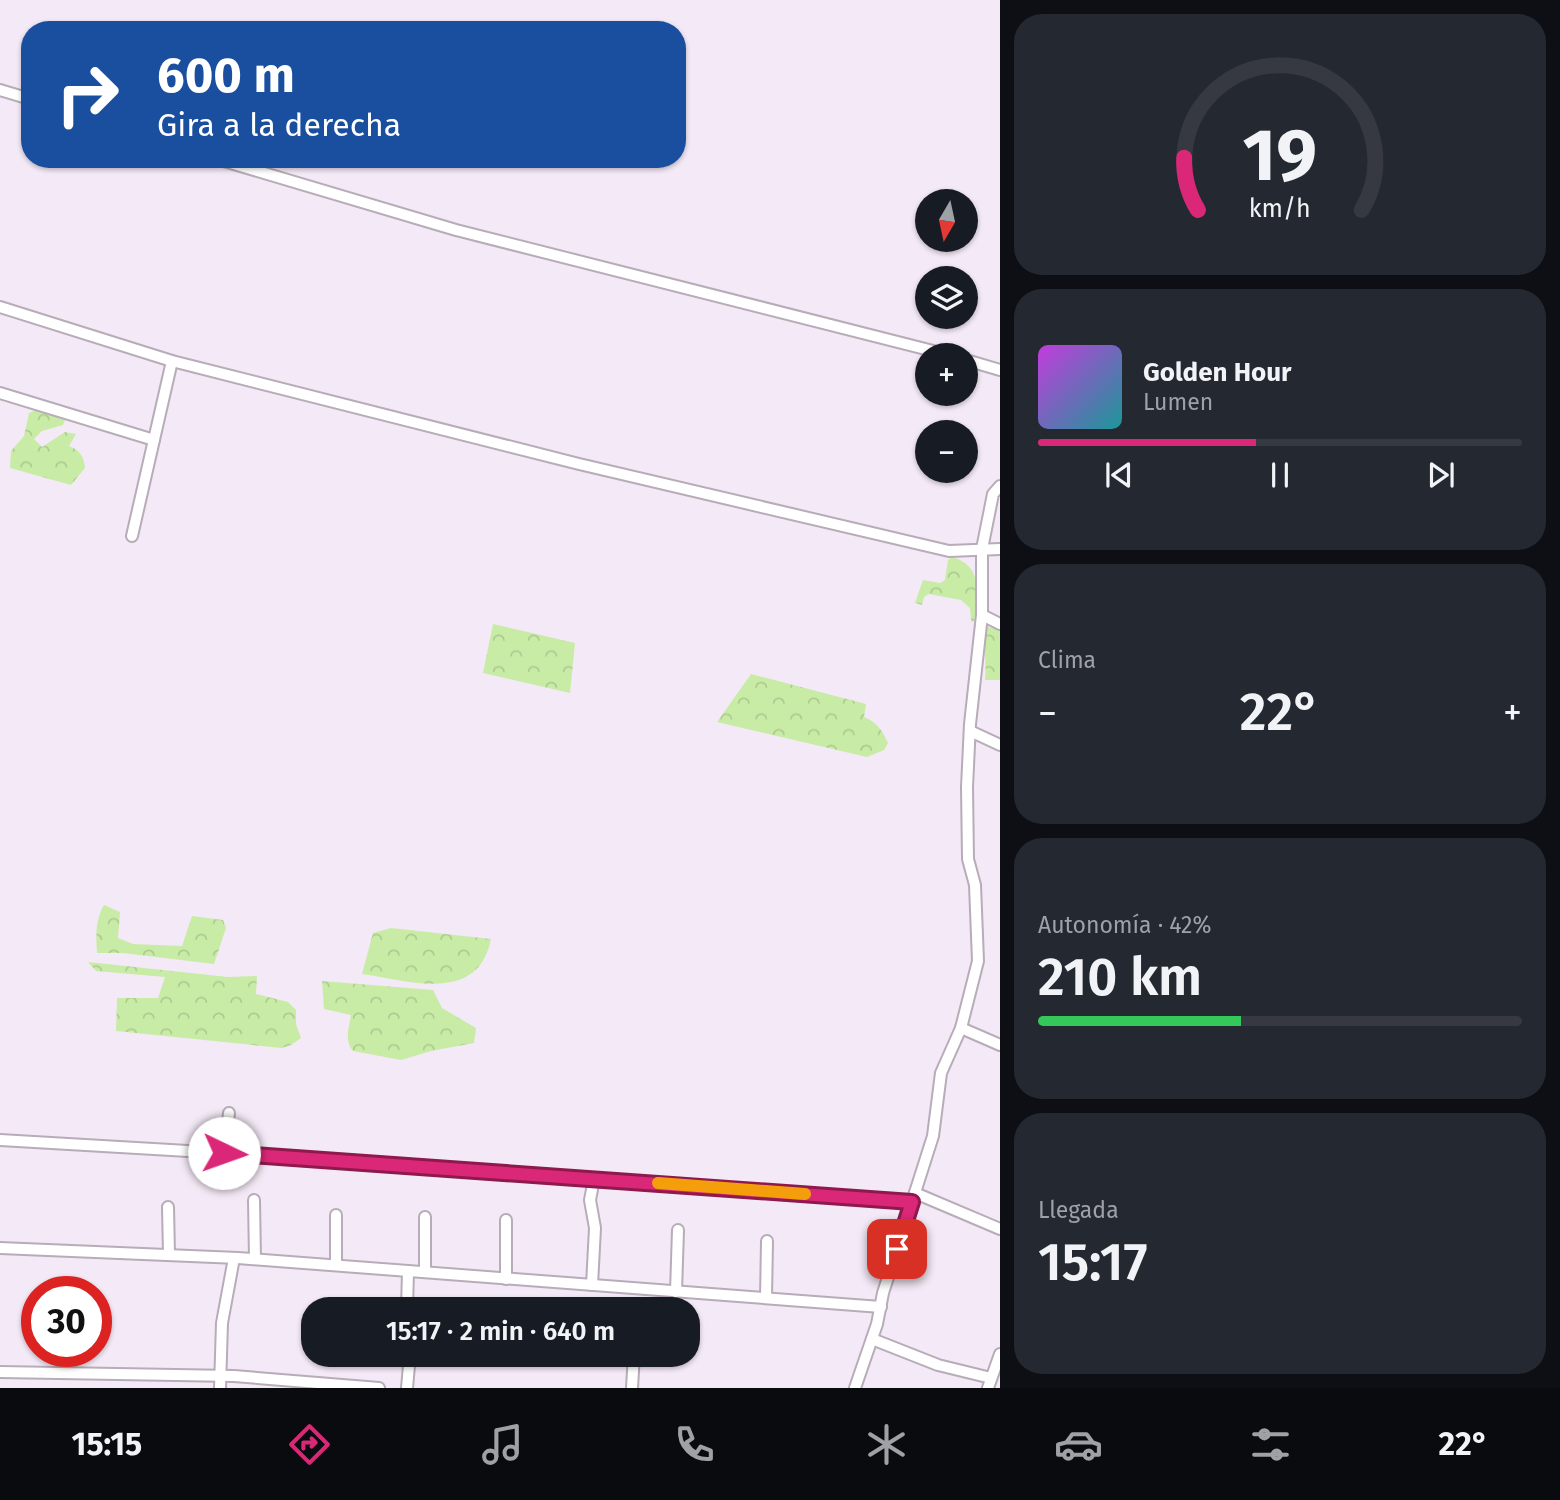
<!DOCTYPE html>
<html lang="es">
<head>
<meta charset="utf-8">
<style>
	:root { --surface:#171b24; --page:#242831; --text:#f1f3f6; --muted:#9ea1a6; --line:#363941; --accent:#db2777 }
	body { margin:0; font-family:"Fira Sans",sans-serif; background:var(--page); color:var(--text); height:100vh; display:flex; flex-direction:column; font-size:26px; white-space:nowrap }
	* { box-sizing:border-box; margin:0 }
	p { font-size:23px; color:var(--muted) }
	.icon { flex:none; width:38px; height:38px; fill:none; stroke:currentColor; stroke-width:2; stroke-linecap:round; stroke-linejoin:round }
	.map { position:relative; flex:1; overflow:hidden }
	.side { display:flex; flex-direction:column; gap:14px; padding:14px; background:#0d0f14; width:560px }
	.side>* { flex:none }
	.top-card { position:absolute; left:21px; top:21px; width:665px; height:147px; border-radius:28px; box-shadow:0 2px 5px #0004; background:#1a4fa0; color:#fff; overflow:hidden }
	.needle { width:46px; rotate:189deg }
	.controls { position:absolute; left:915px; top:189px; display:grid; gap:14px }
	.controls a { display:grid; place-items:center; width:63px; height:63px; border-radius:50%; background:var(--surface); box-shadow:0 2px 5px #0004; font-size:35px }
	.speed { position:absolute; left:21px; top:1276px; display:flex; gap:14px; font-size:35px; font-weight:700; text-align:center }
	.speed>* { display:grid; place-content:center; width:91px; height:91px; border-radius:50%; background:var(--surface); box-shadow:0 2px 5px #0004; line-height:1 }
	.speed .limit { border:10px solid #d22; background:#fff; color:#111 }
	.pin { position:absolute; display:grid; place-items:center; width:60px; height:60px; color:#fff; margin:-30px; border-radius:14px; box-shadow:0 4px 10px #0006 }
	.me { position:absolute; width:77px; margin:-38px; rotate:93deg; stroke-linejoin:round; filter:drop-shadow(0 0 5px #0008) }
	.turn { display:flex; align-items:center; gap:24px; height:147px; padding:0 21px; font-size:32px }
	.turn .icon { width:91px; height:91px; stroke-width:2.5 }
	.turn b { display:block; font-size:49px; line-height:60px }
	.big { font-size:52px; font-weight:600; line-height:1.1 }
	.side .tile { flex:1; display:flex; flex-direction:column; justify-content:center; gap:10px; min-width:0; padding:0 24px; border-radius:28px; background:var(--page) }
	.side .dial { align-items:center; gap:0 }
	.dial svg { height:182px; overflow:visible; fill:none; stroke:var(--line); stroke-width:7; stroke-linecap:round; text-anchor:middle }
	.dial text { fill:var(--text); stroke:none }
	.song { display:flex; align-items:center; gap:21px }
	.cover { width:84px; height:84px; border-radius:10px; background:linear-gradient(135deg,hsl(290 70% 55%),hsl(180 70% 35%)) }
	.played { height:7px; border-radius:4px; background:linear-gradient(90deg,var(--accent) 45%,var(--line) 45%) }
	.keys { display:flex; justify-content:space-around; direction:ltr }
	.heat { display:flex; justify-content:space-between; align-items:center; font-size:38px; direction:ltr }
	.charge { height:10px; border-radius:5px; background:linear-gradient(90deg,#34c759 42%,var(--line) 0) }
	.trip { position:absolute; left:301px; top:1297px; width:399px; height:70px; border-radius:28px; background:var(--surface); box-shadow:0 2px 5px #0004; font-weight:600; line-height:70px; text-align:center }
	.tabs { display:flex; height:112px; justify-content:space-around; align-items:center; background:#090b0e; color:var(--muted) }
	.tabs .icon { width:49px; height:49px }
	.tabs .on { color:var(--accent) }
	.tabs b { font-size:32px; color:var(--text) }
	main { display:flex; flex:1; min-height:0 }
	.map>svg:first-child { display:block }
	.forest { fill:url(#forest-crowns) }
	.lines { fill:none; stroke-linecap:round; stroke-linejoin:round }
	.minor-casing { stroke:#b7acb8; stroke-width:14 }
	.minor { stroke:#fff; stroke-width:10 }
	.route-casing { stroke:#8e194d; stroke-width:18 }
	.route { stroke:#db2777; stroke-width:12 }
	.slow { stroke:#f59e0b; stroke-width:12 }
</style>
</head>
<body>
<main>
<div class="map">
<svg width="1000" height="1388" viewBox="0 0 1000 1388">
	<defs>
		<pattern id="forest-crowns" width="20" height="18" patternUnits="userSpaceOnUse" patternTransform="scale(1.75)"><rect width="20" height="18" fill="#c8eca6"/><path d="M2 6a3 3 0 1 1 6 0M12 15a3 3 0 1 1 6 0" fill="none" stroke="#adcb90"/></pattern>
	</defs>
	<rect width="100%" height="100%" fill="#f4e9f6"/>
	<g class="forest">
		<path d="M38 409 66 418 63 425 42 431 34 439 42 447 65 432 76 434 69 446C80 450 84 457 85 468L71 485 10 468 11 451 24 436 29 413Z"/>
		<path d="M952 557C983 566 976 590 976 617L973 622 971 620 970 608 961 600 929 594 924 597 922 605 915 603 923 580 940 583 945 580 948 560Z"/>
		<path d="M493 624 575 643 570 693 483 673Z"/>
		<path d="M984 626 1000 630V680H985C987 661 983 645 984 626Z"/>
		<path d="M751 674 866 704 864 717C878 723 882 730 888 743L884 750 867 757 717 722Z"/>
		<path d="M104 905 120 912 118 938 133 944 182 946 192 916 223 920 226 928 214 964 123 953H97C96 936 95 920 104 905Z"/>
		<path d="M391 928 491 939C478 1004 410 981 362 974L373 933Z"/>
		<path d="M88 962 228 977 257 976 256 994 288 1002 296 1010V1024L301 1038 291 1045 282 1048 116 1031 117 998H158L165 977 96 971Z"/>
		<path d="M322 981 433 990 442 1008 476 1028 474 1043 431 1051 401 1060 353 1051C344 1040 349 1028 351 1015L324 1009Z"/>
	</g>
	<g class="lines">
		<defs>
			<g id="minor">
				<path d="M0 90 30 99"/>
				<path d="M217 159 456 230 949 355"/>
				<path d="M0 307 172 361 579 464 949 551 1000 549"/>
				<path d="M966 360 1000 370"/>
				<path d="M0 393 154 440"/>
				<path d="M132 536 172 361"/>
				<path d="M982 615 1000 624"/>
				<path d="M970 731 1000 745"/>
				<path d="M961 1028 1000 1045"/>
				<path d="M0 1140 358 1161 912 1202"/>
				<path d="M224 1153 229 1113"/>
				<path d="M915 1193 1000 1229"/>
				<path d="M254 1200 255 1259"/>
				<path d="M168 1207 169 1255"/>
				<path d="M336 1215V1265"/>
				<path d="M0 1248 238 1258 881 1307"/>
				<path d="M425 1272V1217"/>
				<path d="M506 1279V1220"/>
				<path d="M592 1285 595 1228 590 1200 594 1179"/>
				<path d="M676 1292 678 1230"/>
				<path d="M766 1298 767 1241"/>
				<path d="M407 1309 408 1271"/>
				<path d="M872 1339 938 1365 991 1378"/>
				<path d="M0 1372 234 1376 379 1388"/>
				<path d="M220 1388 222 1323 234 1258"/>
				<path d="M407 1388 410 1354"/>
				<path d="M632 1388 634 1354"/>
				<path d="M855 1388 877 1324 883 1293 933 1136 941 1073 961 1028 978 961 975 885 968 859 967 787 970 724 982 615V549L993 494 1000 486"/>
				<path d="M988 1388 1000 1354"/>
			</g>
		</defs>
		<use href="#minor" class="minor-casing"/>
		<use href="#minor" class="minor"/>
	</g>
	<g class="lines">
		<defs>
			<path id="route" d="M224 1153 912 1202 897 1249"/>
		</defs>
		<use href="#route" class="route-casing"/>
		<use href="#route" class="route"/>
		<path class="slow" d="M658 1183 805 1194"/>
	</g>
</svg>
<div class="controls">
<a><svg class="needle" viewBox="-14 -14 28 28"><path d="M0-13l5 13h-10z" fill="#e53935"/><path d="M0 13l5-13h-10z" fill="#9ea1a6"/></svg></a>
<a><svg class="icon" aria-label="layers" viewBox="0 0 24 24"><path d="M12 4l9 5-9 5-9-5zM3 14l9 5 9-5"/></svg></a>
<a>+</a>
<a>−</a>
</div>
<div class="speed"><div class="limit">30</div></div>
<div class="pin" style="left:897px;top:1249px;background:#d93025"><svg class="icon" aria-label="arrive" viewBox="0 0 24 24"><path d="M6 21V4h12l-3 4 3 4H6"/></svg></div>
<svg class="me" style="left:224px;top:1153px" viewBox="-20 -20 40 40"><circle r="19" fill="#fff"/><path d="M0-13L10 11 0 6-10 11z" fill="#db2777"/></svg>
<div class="trip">15:17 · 2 min · 640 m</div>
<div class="top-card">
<div class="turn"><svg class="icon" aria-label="right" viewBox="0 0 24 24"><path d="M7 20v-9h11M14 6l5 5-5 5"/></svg><div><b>600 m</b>Gira a la derecha</div></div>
</div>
</div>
<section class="side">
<div class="tile dial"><svg viewBox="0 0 100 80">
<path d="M14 69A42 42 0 1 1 86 69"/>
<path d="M14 69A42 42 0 0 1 8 46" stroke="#db2777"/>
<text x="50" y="56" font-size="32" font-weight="700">19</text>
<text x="50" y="72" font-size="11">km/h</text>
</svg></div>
<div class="tile">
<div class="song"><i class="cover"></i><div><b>Golden Hour</b><p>Lumen</p></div></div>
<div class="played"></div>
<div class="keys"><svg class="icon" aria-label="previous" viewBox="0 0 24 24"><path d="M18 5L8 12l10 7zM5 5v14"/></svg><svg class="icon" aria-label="pause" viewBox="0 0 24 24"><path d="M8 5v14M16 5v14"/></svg><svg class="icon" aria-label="next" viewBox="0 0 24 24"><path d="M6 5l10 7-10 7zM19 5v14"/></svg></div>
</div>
<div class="tile"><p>Clima</p>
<div class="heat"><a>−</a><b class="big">22°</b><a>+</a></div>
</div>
<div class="tile"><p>Autonomía · 42%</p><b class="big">210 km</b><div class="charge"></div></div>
<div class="tile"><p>Llegada</p><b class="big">15:17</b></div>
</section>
</main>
<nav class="tabs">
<b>15:15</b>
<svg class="icon on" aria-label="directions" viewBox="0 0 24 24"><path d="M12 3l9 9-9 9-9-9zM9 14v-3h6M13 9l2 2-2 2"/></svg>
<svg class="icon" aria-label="music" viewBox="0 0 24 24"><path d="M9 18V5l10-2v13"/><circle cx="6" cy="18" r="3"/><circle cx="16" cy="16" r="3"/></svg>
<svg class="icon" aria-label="phone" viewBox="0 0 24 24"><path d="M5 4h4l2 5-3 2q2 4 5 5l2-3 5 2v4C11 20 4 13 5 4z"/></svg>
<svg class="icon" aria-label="climate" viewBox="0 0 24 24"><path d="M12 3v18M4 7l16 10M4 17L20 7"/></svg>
<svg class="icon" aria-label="car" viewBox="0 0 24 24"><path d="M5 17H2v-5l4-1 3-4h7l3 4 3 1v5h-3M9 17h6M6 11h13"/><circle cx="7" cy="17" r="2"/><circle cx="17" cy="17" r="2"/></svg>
<svg class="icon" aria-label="filters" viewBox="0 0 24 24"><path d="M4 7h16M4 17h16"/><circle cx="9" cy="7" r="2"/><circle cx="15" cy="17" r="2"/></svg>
<b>22°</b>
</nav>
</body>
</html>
